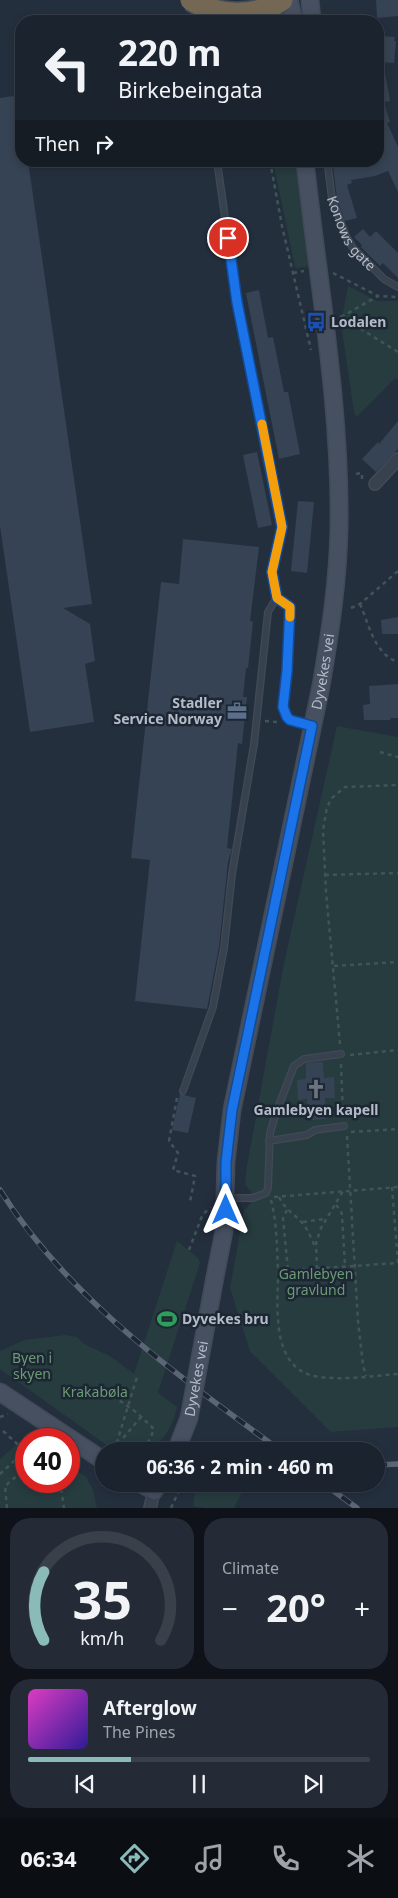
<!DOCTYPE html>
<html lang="en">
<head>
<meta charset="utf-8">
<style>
	:root { --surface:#1b232e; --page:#242b36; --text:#f1f3f6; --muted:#a0a4aa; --line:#39404a; --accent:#8bbbb9 }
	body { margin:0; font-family:"Noto Sans",sans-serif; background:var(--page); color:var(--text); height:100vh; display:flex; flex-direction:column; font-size:19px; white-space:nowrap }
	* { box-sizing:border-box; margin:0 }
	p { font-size:16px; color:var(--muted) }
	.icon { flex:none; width:28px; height:28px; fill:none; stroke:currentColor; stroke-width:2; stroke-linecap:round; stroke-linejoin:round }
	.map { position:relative; height:1508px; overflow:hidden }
	.sheet { display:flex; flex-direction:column; gap:10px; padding:10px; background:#0f1319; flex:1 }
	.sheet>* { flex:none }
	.guide { position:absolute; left:15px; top:15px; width:369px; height:152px; border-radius:20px; box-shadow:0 2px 8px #0003,0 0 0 1px var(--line); background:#1b232e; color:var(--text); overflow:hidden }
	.speed { position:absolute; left:15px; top:1428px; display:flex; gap:10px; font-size:25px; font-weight:700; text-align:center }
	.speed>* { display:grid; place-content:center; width:65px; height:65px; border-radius:50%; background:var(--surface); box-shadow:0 2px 8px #0003,0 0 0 1px var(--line); line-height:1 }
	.speed .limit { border:8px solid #d22; background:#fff; color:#111 }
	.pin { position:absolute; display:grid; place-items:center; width:42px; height:42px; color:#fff; margin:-21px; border:2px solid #fff; border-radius:50%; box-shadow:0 1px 5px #0007 }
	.me { position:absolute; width:55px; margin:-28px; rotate:0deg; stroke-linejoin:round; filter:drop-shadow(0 0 4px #0008) }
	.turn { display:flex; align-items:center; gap:18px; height:105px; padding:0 20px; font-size:22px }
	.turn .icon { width:65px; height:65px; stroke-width:2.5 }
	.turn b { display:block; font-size:35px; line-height:42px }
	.then { display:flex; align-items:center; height:48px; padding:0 20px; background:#0003; gap:10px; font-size:19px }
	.big { font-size:38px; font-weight:700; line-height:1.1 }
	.sheet .widget { flex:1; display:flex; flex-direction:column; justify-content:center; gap:8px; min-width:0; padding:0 18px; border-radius:20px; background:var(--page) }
	.sheet .dial { align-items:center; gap:0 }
	.dial svg { height:130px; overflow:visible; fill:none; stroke:var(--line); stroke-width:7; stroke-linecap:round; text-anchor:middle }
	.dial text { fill:var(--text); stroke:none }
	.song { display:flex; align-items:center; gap:15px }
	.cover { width:60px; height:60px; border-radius:8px; background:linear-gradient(135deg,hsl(310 70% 55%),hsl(250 70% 35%)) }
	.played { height:5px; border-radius:2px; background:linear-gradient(90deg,var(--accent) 30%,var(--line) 30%) }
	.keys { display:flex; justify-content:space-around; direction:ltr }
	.heat { display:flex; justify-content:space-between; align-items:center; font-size:28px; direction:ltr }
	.sheet .tiles { flex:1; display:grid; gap:10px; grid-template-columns:1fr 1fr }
	.widget:last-child { grid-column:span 2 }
	.trip { position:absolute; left:95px; top:1442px; width:290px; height:50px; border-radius:25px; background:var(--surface); box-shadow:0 2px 8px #0003,0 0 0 1px var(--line); font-weight:700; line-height:50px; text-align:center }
	.tab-bar { display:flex; height:80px; justify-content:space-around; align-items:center; background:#0b0e12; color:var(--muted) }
	.tab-bar .icon { width:35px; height:35px }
	.tab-bar .active { color:var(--accent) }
	.tab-bar b { font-size:22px; color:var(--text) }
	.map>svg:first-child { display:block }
	.green { fill:#263c3f }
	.building { fill:#364354 }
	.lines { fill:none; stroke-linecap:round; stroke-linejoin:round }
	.lane-casing { stroke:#414a57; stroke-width:8 }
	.street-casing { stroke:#414a57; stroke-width:14 }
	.secondary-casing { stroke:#414a57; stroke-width:19 }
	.path { stroke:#3f5557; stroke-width:2.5; stroke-dasharray:4 4; stroke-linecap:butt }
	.lane { stroke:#38414e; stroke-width:5.5 }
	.street { stroke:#38414e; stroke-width:11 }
	.secondary { stroke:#465061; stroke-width:16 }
	.rail-casing { stroke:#5a6575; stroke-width:5.5 }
	.rail { stroke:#1d2633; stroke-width:4; stroke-dasharray:11; stroke-linecap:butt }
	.secondary-bridge-casing { stroke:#414a57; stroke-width:19; stroke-linecap:butt }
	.highway-bridge-casing { stroke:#434c59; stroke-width:24; stroke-linecap:butt }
	.secondary-bridge { stroke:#465061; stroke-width:16 }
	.highway-bridge { stroke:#746855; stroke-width:21 }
	.route-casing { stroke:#114b97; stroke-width:12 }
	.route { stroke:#1a73e8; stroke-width:9 }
	.slow { stroke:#f59e0b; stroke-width:9 }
	.labels { text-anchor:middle; stroke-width:5; stroke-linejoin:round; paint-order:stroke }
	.street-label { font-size:14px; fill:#b4bcc9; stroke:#1d2633 }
	.poi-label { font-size:14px; font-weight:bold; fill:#b4bcc9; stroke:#1d2633; text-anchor:start }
	.park-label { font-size:14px; fill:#6b9a76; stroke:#1d2633 }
</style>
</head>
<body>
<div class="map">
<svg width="398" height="1508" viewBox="0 0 398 1508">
	<rect width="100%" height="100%" fill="#242f3e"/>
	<g class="green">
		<path d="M273 161H296L310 266 296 268 295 267Z"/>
		<path d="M348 286 377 301H398V380L395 378 357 417 354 412 341 323Z"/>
		<path d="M337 726 398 737V1427L331 1432 250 1351 230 1288 244 1210 251 1203V1192L245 1184 247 1166 284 963Z"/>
		<path d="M177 1241 198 1258 200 1263 158 1392 152 1388 177 1407C173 1426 165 1438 151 1451H115L0 1369V1351L24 1340 65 1335 77 1337 84 1344 110 1356 134 1374Z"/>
		<path d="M28 1434 34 1439H26V1481H69V1465L86 1477 93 1490 97 1508H0V1459Z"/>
		<path d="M196 1484H246L234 1508H204L193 1506Z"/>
	</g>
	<g class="building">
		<path d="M376 0H398V16L377 18Z"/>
		<path d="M379 36 395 37 394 41H396L394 63 378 62V40H380Z"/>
		<path d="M378 67H384L390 101 384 102 390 122 387 123 398 147V192L388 171 375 176 351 180 352 183 347 185 357 218 345 221 337 199 333 166 330 161H378Z"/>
		<path d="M13 96 18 101 21 118V161H28L92 604 63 608 90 624 95 661 85 664 94 722 30 732 0 526V98Z"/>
		<path d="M363 229 370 237 376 231 398 253V278L383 263 380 266 361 247 362 245 354 237Z"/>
		<path d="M259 290 268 338 273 337 284 392H288L300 454 279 459 246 293Z"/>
		<path d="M398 421V449L376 472 362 459 378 442 379 444Z"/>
		<path d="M257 452 272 525 258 528 243 455Z"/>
		<path d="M298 501 314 502 307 573 291 571Z"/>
		<path d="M183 539 259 547 250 621 253 622 248 668H246L243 697H247L242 744 238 743 227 848 232 849 228 862 219 947 207 1009 135 1001 150 860 131 858 161 582 179 584Z"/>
		<path d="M398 617V634H382L381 620Z"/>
		<path d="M398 684V718H390L391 720H364L363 705 370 704 369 686Z"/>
		<path d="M323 1062 324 1078 334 1077 335 1098H325L326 1119 308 1120 307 1099 298 1100 297 1080 306 1079V1063Z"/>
		<path d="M180 1094 196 1098 188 1133 172 1130Z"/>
	</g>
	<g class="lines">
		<defs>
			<g id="lane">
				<path d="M196 10 198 21"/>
				<path d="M217 161 237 302 282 527 272 572 277 597 290 607 287 671 283 707C287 722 298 723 311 726"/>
				<path id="s1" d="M328 167 332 199 346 236 353 248 384 279 398 287"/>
				<path d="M183 1091 213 1007 224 948 232 874 254 744 268 612 277 597"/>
				<path d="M269 1141 307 1135 315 1130 344 1126"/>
				<path d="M226 1198H253L266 1193 268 1188 270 1133 277 1110 294 1066 304 1059 341 1054"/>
			</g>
			<g id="street">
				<path d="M375 484 398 459"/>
				<path d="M150 1508 154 1491"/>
			</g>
			<g id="secondary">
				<path d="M289 0 294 21"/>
				<path d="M310 0 312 21"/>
				<path id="s2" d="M215 1277 224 1231 226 1162 232 1110 321 686C330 633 338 582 339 528 341 405 318 283 305 161"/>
				<path d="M0 1392 104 1461"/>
				<path d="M176 1451 189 1418"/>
				<path d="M141 1484 154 1491 158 1484"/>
			</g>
		</defs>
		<use href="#lane" class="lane-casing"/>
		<use href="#street" class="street-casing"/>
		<use href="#secondary" class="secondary-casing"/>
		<g class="path">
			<path d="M270 161 282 226 311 350"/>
			<path d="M293 273 304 271"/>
			<path d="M333 273 378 296 397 297"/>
			<path d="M340 316 398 352"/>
			<path d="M341 317 378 296"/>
			<path d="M356 474 362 473V480"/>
			<path d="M360 604C369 624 374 654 398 662"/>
			<path d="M351 608 360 604 398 571"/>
			<path d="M265 721 277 722"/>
			<path d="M380 752 398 757"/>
			<path d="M325 875 398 873"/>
			<path d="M334 966 398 962"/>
			<path d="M340 1044 326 892 323 830 327 807 332 798 345 787 398 785"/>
			<path d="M350 1055 398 1050"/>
			<path d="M341 1064 343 1116"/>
			<path d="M177 1098 169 1141 178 1153 173 1170 195 1176 190 1202"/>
			<path d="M351 1132 398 1129"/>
			<path d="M347 1136 358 1321 363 1365 366 1376"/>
			<path d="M392 1187 398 1263"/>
			<path d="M274 1197 398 1187"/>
			<path d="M279 1197C285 1210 295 1214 303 1224 309 1231 311 1239 315 1246"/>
			<path d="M271 1200C277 1223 277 1249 278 1273 278 1305 270 1366 314 1376 340 1381 371 1376 398 1374"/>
			<path d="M336 1205 341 1211 342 1215 345 1266"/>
			<path d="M287 1210 283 1218 288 1270"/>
			<path d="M303 1222 324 1219"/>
			<path d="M189 1250 202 1216 210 1207"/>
			<path d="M317 1269 316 1243 321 1228 343 1191"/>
			<path d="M278 1271 398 1263"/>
			<path d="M100 1387 136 1412 154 1429 150 1439 144 1447"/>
			<path d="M0 1417 8 1414"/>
			<path d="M3 1431 25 1451"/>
			<path d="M118 1444 141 1417"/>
			<path d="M113 1450 116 1445 137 1377"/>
			<path d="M0 1474 25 1451"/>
			<path d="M60 1481 64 1508"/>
			<path d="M172 1484 180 1487"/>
			<path d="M7 1508 5 1486 26 1468"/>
			<path d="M171 1508 182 1484"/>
		</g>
		<use href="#lane" class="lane"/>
		<use href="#street" class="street"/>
		<use href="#secondary" class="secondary"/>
		<defs>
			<g id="rail">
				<path d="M0 1190C70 1301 178 1375 281 1451"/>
				<path d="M376 1465 398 1464"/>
				<path d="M324 1484 357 1508"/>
			</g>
		</defs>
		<use href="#rail" class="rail-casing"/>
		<use href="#rail" class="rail"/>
		<defs>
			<g id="secondary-bridge">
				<path id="s3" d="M189 1418 215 1277"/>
			</g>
			<path id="highway-bridge" d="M191 0C217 17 256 18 282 0"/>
		</defs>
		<use href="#secondary-bridge" class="secondary-bridge-casing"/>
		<use href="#highway-bridge" class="highway-bridge-casing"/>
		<use href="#secondary-bridge" class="secondary-bridge"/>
		<use href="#highway-bridge" class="highway-bridge"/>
	</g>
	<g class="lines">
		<defs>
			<path id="route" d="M226 1210V1162L232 1110 312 726 290 720 287 717 283 707 287 671 290 607 277 598 272 572 282 527 237 302 228 238"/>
		</defs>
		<use href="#route" class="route-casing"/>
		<use href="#route" class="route"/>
		<path class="slow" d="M262 424 282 527 272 572 277 598 290 607V617"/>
	</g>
	<defs>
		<symbol id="bus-bare" viewBox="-9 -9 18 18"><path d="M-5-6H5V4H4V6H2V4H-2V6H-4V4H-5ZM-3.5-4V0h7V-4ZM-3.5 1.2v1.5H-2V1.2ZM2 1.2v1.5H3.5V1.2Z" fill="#1a4fb4" stroke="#1d2633" stroke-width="2.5" paint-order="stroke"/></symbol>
		<symbol id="office-bare" viewBox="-9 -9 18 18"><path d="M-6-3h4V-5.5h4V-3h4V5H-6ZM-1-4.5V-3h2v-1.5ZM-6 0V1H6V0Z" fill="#5c6f8a" stroke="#1d2633" stroke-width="2.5" paint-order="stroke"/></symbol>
		<symbol id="church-bare" viewBox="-9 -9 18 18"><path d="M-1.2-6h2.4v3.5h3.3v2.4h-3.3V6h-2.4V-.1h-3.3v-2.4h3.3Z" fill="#6b7280" stroke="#1d2633" stroke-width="2.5" paint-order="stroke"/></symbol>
		<symbol id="stadium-bare" viewBox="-9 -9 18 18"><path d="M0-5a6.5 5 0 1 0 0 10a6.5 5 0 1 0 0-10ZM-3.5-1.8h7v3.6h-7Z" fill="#2e9e5b" stroke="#1d2633" stroke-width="2.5" paint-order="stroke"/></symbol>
	</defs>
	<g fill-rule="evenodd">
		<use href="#bus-bare" x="302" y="308" width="28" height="28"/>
		<use href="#office-bare" x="223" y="697" width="28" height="28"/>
		<use href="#church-bare" x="302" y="1075" width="28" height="28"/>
		<use href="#stadium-bare" x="153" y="1305" width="28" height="28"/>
	</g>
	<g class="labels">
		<g class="street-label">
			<text dy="5" stroke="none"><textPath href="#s1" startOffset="72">Konows gate</textPath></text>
			<text dy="5" stroke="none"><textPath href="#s2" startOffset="616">Dyvekes vei</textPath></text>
			<text dy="5" stroke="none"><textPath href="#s3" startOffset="40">Dyvekes vei</textPath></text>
		</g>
		<g class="poi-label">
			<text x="331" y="327">Lodalen</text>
			<text x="222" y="708" text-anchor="end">Stadler<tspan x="222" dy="16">Service Norway</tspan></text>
			<text x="316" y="1115" text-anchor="middle">Gamlebyen kapell</text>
			<text x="182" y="1324">Dyvekes bru</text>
		</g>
		<g class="park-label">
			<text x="316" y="1279">Gamlebyen<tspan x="316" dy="16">gravlund</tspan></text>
			<text x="32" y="1363">Byen i<tspan x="32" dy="16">skyen</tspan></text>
			<text x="95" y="1397">Krakabøla</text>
		</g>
	</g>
</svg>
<div class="speed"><div class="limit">40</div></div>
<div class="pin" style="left:228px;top:238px;background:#d93025"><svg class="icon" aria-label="arrive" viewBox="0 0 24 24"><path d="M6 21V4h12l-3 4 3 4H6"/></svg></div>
<svg class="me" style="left:226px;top:1210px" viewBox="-20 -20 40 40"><path d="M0-17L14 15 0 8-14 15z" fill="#1a73e8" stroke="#fff" stroke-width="4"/></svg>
<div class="trip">06:36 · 2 min · 460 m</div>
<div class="guide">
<div class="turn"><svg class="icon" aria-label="left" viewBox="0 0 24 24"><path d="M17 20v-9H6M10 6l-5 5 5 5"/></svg><div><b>220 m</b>Birkebeingata</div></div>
<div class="then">Then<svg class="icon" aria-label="right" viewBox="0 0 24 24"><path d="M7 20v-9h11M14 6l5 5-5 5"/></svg></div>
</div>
</div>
<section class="sheet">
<div class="tiles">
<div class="widget dial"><svg viewBox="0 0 100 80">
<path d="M14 69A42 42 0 1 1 86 69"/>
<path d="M14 69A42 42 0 0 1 14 27" stroke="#8bbbb9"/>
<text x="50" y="56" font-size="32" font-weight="700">35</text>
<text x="50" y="72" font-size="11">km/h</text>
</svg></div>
<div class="widget"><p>Climate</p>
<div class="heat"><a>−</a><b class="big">20°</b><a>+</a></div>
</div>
<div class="widget">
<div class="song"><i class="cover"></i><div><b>Afterglow</b><p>The Pines</p></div></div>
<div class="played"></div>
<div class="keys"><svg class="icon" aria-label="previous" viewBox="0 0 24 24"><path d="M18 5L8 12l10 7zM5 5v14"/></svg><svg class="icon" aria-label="pause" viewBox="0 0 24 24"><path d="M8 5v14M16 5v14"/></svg><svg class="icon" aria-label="next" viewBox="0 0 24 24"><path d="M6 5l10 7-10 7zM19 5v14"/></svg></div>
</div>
</div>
</section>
<nav class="tab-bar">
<b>06:34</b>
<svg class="icon active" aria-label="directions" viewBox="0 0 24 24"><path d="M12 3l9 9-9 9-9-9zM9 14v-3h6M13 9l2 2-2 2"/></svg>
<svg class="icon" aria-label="music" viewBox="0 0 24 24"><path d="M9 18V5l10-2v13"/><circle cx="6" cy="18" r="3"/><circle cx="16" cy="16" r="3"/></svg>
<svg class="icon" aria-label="phone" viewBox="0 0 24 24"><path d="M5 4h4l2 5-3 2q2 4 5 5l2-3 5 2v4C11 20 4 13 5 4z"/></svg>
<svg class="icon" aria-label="climate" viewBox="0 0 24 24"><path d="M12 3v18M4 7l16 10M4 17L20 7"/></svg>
</nav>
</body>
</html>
